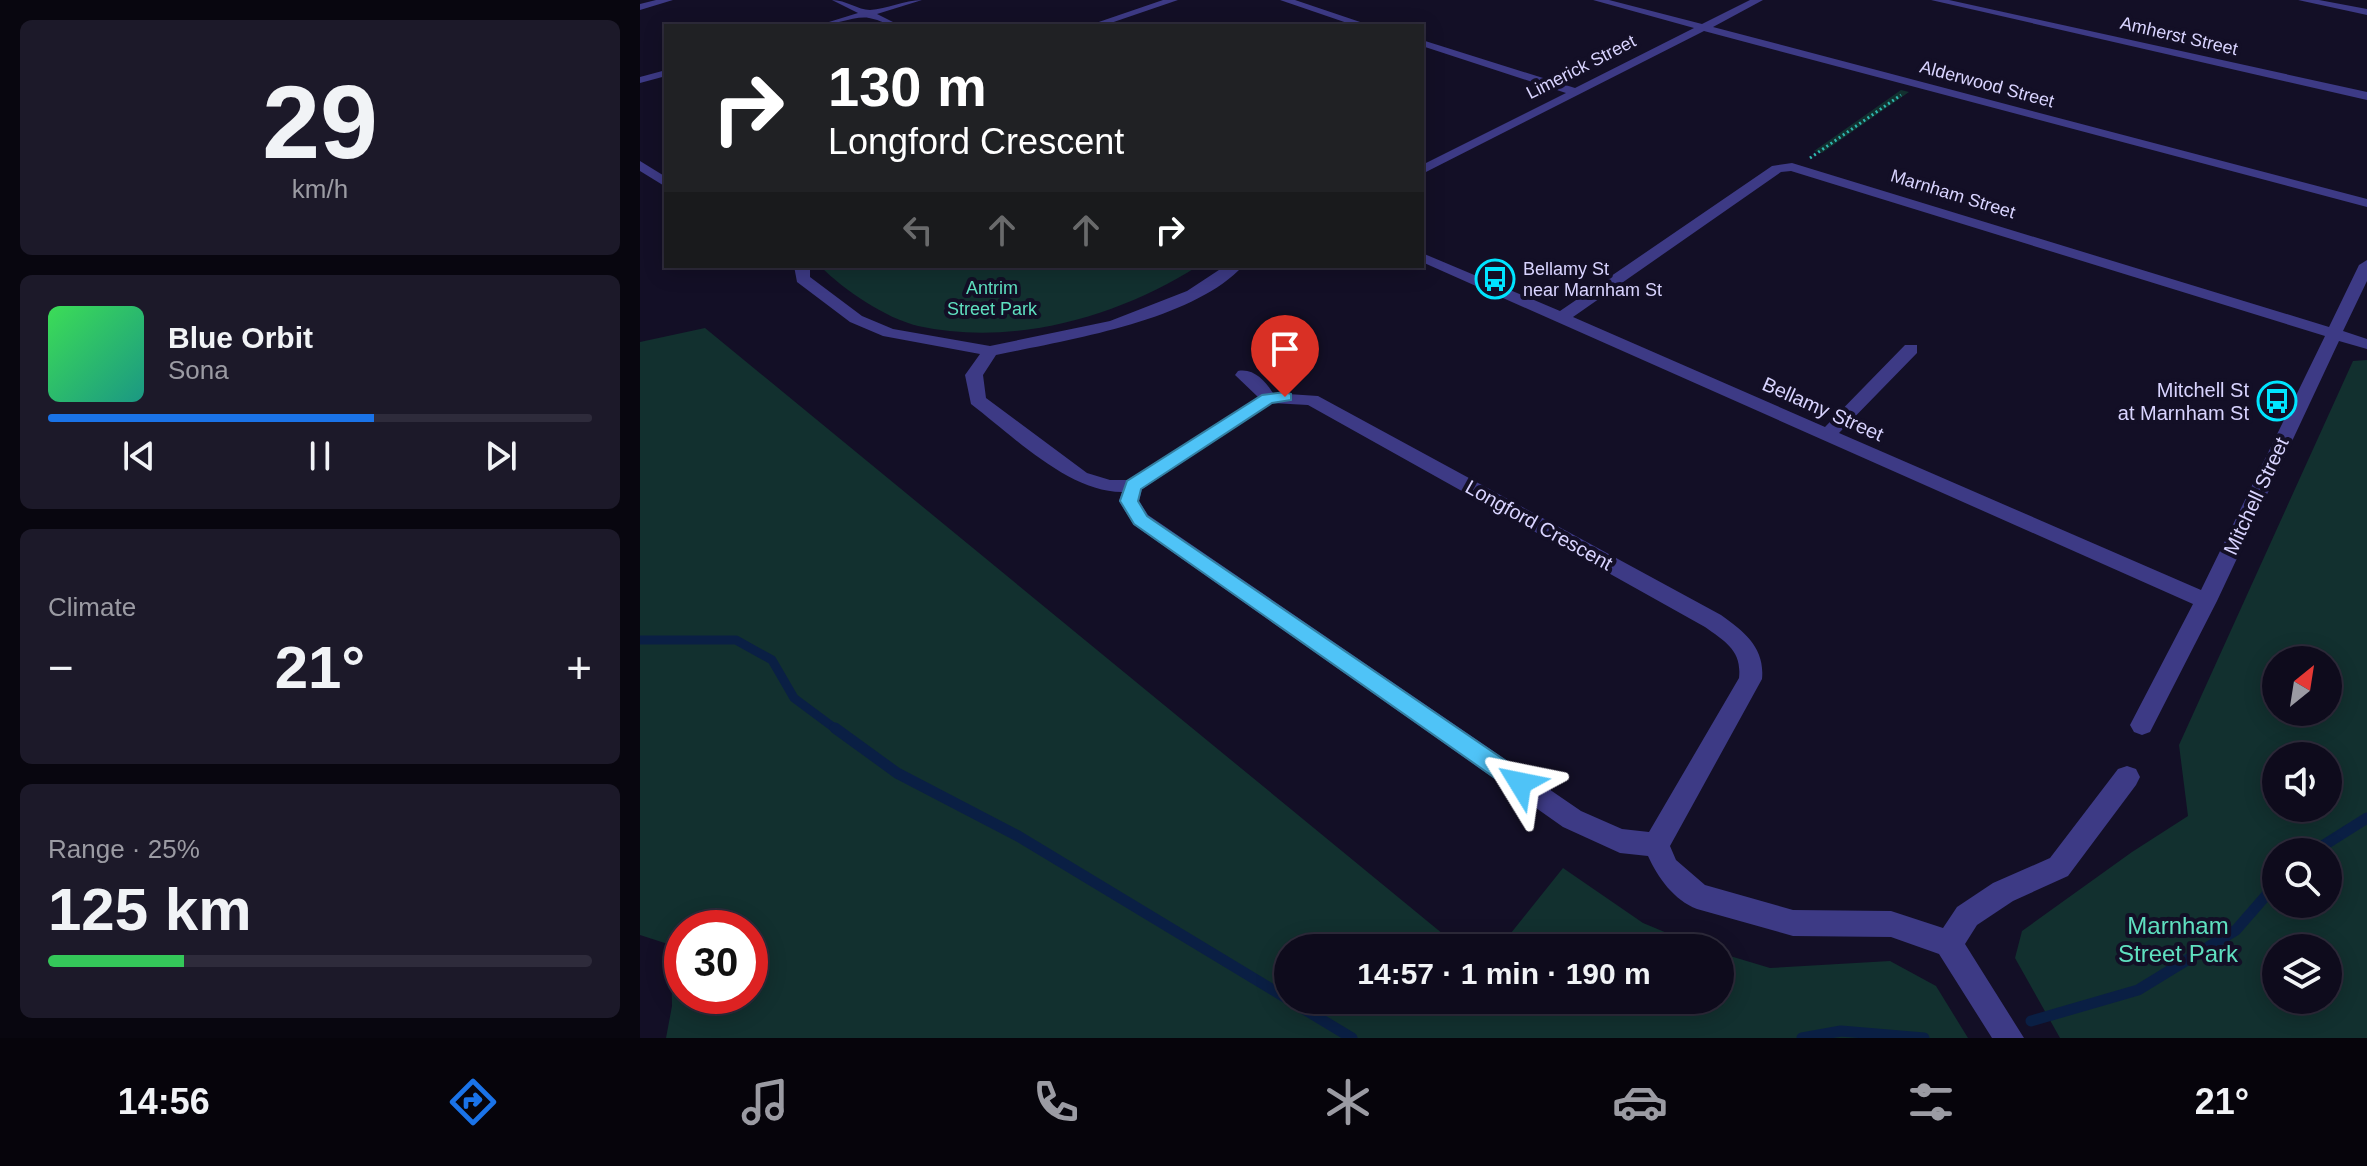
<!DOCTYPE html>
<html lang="en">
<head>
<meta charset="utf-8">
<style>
	:root { --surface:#0e0b1c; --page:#1c1929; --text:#f1f3f6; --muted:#9b9ba3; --line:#2e2b3b; --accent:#1a73e8 }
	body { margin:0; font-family:Arial,sans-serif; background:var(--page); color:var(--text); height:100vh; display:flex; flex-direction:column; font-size:30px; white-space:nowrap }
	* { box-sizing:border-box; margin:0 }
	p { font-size:26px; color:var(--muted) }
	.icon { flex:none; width:44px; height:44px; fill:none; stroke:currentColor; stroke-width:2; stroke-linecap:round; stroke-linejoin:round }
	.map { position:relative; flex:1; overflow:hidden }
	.details { display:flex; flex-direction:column; gap:20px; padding:20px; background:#08060f; width:640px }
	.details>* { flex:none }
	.top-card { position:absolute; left:24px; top:24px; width:760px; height:244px; border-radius:0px; box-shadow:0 4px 20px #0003,0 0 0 2px var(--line); background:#202124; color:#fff; overflow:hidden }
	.needle { width:52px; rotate:30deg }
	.controls { position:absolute; left:1622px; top:646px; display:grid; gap:16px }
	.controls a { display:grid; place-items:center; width:80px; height:80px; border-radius:50%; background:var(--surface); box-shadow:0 4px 20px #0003,0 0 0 2px var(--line); font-size:40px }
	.speed { position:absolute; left:24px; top:910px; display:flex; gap:16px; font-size:40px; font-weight:700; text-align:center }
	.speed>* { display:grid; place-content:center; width:104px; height:104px; border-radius:50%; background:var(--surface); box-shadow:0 4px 20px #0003,0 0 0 2px var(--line); line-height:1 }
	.speed .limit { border:12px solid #d22; background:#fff; color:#111 }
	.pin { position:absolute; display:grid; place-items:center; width:68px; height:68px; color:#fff; margin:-82px -34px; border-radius:50% 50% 50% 0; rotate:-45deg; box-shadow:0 0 8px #0007 }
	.pin .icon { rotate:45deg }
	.me { position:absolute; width:88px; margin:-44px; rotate:305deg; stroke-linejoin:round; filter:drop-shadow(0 0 6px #0008) }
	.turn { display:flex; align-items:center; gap:28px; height:168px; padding:0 32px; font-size:36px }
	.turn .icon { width:104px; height:104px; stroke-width:2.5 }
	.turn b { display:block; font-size:56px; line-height:68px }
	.lanes { display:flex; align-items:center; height:76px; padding:0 32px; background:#0003; justify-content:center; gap:40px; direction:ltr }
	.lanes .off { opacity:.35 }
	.big { font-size:60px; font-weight:800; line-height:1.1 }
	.details .widget { flex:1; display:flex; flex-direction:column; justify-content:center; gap:12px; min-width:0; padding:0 28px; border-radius:12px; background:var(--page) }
	.details .dial { align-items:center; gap:0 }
	.dial b { font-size:104px; line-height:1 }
	.song { display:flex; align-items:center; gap:24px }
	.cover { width:96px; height:96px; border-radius:12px; background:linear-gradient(135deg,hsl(130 70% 55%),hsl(170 70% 35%)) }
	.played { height:8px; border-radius:4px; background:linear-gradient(90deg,var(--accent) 60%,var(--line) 60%) }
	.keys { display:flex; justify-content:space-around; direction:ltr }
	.heat { display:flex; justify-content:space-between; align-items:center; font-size:44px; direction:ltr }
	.charge { height:12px; border-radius:6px; background:linear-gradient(90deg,#34c759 25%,var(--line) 0) }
	.trip { position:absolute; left:634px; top:934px; width:460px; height:80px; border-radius:40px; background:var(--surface); box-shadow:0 4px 20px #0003,0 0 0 2px var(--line); font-weight:800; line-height:80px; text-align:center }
	.menu { display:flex; height:128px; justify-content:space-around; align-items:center; background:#06040b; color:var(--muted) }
	.menu .icon { width:56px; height:56px }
	.menu .on { color:var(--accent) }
	.menu b { font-size:36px; color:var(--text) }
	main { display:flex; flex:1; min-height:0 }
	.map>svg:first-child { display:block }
	.green { fill:#12302f; fill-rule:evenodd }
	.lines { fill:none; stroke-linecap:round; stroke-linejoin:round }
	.stream-far1 { stroke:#0a1f44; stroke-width:9 }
	.stream { stroke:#0a1f44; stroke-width:11 }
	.path { stroke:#2fb8b0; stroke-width:3; stroke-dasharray:2 3; stroke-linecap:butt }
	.minor { fill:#3d3a85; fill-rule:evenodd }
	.route { fill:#4fc3f7; stroke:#337fa1; stroke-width:2 }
	.labels { text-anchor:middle; stroke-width:8; stroke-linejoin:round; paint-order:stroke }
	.far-street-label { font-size:18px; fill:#d9d4ff; stroke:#130f26 }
	.far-poi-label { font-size:18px; fill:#d9d4ff; stroke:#130f26; text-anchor:start }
	.far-park-label { font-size:18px; fill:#5fe0c0; stroke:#130f26 }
	.poi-label { font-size:20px; fill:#d9d4ff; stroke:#130f26; text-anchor:end }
	.street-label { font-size:20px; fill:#d9d4ff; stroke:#130f26 }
	.near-park-label { font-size:24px; fill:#5fe0c0; stroke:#130f26 }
</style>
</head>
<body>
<main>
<section class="details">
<div class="widget dial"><b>29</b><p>km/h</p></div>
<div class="widget">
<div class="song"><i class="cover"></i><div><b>Blue Orbit</b><p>Sona</p></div></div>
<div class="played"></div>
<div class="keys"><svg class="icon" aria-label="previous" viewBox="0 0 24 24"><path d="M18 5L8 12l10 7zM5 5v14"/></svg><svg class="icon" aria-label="pause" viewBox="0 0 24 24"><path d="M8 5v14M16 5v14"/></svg><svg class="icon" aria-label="next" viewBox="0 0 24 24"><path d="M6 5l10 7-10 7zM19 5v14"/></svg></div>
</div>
<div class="widget"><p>Climate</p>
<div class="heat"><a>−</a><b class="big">21°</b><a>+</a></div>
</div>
<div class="widget"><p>Range · 25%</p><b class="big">125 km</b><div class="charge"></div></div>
</section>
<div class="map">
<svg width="1727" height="1038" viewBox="0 0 1727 1038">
	<rect width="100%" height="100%" fill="#130f26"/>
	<g class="green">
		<path d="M1261 90 1269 92 1182 153 1174 151Z"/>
		<path d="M180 266H558C478 317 373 347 278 326 245 318 204 290 180 266Z"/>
		<path d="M65 328 820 948H648V1000H1080V953L1130 968 1250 961 1296 986 1328 1038H26L32 1006 31 945 0 935V342ZM110 928V996H42V928Z"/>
		<path d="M1727 360V1038H1420L1375 958 1382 931 1492 852 1548 816 1539 745 1713 361ZM1688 660V712H1636V660ZM1688 756V808H1636V756ZM1688 852V904H1636V852ZM1688 948V1000H1636V948Z"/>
		<path d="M923 868 1003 923 1063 948H859Z"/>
	</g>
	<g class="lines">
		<path class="stream-far1" d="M0 640H96L132 660 154 698 197 730"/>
		<g class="stream">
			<path d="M195 728 257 773 378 836 648 999"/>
			<path d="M1673 852 1727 818"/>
			<path d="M649 1000 712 1038"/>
			<path d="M1391 1021 1498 990 1596 930 1636 884"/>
			<path d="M1162 1038 1201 1031 1284 1038"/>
		</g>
		<path class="path" d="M1170 158 1261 95"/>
		<g class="minor">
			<path d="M16 0H33L0 10V4Z"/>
			<path d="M192 0C206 0 218 10 230 10 247 9 264 0 282 0L237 14 261 26C248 26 241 20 229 18 217 15 191 26 176 26L218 13Z"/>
			<path d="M523 0H538L462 26H447Z"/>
			<path d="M640 0H655L732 26H716Z"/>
			<path d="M953 0H969L1062 24 1110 0H1123L1073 27 1727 199V207L1064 31 782 174V165L926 93 782 46V40L935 88 1054 28Z"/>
			<path d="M1291 0H1309L1727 92V100Z"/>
			<path d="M1658 0H1679L1727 9V15Z"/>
			<path d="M26 70V76L0 83V77Z"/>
			<path d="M0 161 26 177V187L0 171Z"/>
			<path d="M1152 163 1689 327 1719 265 1727 260V281L1703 331 1727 339V349L1699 341 1577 601 1510 732 1502 735 1494 732 1490 725 1553 604 782 262V253L920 311 1132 166ZM1151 171 1685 336 1561 590 1199 433 1277 353V345H1265L1185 427 933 317 1141 172Z"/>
			<path d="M154 266H170V277L222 316 253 329 350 346 470 321 547 291 585 266H603C552 321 427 340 356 355L343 375 346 398 447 473 470 480H489L618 397 595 375 598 371C614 368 625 381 633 393L678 396 1081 615C1105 632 1125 648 1122 679L1030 846 1036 860 1065 885 1153 910 1251 911 1303 928 1317 907 1353 883 1410 858 1478 769 1487 766 1496 769 1500 777 1496 785 1428 876 1373 901 1337 925 1325 944 1384 1038H1352L1299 954 1251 937 1153 936 1057 909C1034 900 1018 878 1008 856L980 853 923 827 494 525 479 501 482 492C428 492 372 435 331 404L325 375 340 354 243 336 210 322 157 282ZM632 403 668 405 1065 627C1086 642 1102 651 1099 678L1009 832 982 829 941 811 508 515 499 501 502 489Z"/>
		</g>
	</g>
	<path class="route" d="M645 392 651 394V400L632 403 501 489 498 501 507 516 888 776 891 783 888 790 880 792 872 790 494 524 480 501 487 481 622 395Z"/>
	<defs>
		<symbol id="bus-ring" viewBox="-11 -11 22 22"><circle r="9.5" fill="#130f26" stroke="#00e5ff" stroke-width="1.5"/><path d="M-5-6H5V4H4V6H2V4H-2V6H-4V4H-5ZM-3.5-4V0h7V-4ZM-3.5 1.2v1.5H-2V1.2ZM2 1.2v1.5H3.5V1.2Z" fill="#00e5ff"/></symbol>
	</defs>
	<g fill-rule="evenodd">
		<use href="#bus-ring" x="833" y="257" width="44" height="44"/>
		<use href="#bus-ring" x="1615" y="379" width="44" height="44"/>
	</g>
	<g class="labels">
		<g class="far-street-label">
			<text transform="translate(1539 36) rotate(13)" y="6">Amherst Street</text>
			<text transform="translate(941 67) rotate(-27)" y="6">Limerick Street</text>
			<text transform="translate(1347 84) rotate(15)" y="6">Alderwood Street</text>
			<text transform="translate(1313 194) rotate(17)" y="6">Marnham Street</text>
		</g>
		<g class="far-poi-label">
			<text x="883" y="275">Bellamy St<tspan x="883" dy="21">near Marnham St</tspan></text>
		</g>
		<g class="far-park-label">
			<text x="352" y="294">Antrim<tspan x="352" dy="21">Street Park</tspan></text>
		</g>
		<g class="poi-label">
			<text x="1609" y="397">Mitchell St<tspan x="1609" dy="23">at Marnham St</tspan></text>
		</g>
		<g class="street-label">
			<text transform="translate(1183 409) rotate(24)" y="7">Bellamy Street</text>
			<text transform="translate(1616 496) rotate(-65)" y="7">Mitchell Street</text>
			<text transform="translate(899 525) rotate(29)" y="7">Longford Crescent</text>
		</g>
		<g class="near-park-label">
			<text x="1538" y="934">Marnham<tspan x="1538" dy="28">Street Park</tspan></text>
		</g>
	</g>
</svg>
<div class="controls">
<a><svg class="needle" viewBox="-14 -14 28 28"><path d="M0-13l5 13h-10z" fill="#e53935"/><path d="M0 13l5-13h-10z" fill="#9b9ba3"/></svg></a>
<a><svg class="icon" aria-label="sound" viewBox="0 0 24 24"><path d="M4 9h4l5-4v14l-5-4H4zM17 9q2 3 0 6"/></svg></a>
<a><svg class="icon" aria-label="search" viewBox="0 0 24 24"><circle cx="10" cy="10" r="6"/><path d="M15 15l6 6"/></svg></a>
<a><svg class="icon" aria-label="layers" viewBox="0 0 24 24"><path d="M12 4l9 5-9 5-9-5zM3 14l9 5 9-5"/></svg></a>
</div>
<div class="speed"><div class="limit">30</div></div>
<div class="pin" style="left:645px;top:397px;background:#d93025"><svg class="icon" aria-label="arrive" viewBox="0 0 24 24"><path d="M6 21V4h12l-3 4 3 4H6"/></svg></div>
<svg class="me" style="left:880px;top:783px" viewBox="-20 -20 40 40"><path d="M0-17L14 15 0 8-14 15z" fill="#4fc3f7" stroke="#fff" stroke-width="4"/></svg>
<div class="trip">14:57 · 1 min · 190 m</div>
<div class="top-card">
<div class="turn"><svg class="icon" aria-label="right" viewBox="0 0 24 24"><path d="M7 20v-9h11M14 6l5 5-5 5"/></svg><div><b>130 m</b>Longford Crescent</div></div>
<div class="lanes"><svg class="icon off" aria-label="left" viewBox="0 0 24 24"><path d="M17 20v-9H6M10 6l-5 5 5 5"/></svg><svg class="icon off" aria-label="ahead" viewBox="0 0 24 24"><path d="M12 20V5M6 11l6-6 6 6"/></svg><svg class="icon off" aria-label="ahead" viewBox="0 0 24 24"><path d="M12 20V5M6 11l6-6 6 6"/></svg><svg class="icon" aria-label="right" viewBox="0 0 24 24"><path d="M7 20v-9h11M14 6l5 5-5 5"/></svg></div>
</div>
</div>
</main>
<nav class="menu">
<b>14:56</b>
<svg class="icon on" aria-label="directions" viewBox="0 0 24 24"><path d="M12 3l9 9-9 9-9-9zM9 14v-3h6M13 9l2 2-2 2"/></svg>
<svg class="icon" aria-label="music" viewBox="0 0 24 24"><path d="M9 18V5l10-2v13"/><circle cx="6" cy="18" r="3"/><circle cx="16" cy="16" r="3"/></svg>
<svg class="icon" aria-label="phone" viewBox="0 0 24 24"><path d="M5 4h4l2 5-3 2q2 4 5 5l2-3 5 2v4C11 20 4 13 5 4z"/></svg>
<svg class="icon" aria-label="climate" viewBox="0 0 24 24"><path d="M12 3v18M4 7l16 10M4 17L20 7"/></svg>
<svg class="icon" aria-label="car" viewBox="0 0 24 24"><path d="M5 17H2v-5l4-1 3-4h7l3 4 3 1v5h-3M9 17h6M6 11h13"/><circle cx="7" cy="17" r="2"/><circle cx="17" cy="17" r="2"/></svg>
<svg class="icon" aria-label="filters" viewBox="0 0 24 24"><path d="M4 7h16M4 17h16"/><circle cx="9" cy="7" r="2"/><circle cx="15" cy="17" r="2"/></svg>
<b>21°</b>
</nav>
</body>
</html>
